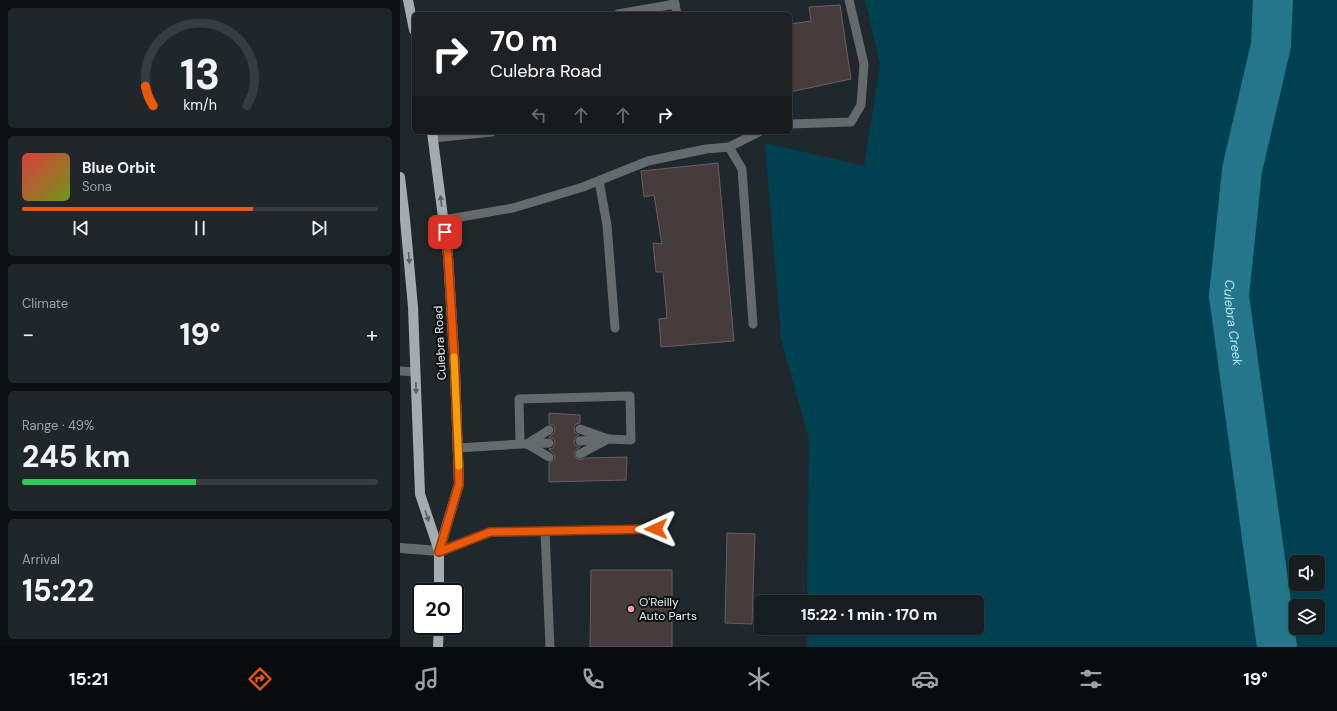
<!DOCTYPE html>
<html lang="en">
<head>
<meta charset="utf-8">
<style>
	:root { --surface:#171e21; --page:#20272a; --text:#f1f3f6; --muted:#9ea2a5; --line:#363c3f; --accent:#ea580c }
	body { margin:0; font-family:"DM Sans",sans-serif; background:var(--page); color:var(--text); height:100vh; display:flex; flex-direction:column; font-size:15px; white-space:nowrap }
	* { box-sizing:border-box; margin:0 }
	p { font-size:13px; color:var(--muted) }
	.icon { flex:none; width:22px; height:22px; fill:none; stroke:currentColor; stroke-width:2; stroke-linecap:round; stroke-linejoin:round }
	.map { position:relative; flex:1; overflow:hidden }
	.panel { display:flex; flex-direction:column; gap:8px; padding:8px; background:#0d1012; width:400px }
	.panel>* { flex:none }
	.top-card { position:absolute; left:12px; top:12px; width:380px; height:122px; border-radius:6px; box-shadow:0 1px 3px #0004,0 0 0 1px var(--line); background:#202124; color:#fff; overflow:hidden }
	.buttons { position:absolute; left:889px; top:555px; display:grid; gap:8px }
	.buttons a { display:grid; place-items:center; width:36px; height:36px; border-radius:6px; background:var(--surface); box-shadow:0 1px 3px #0004,0 0 0 1px var(--line); font-size:20px }
	.speed { position:absolute; left:12px; top:583px; display:flex; gap:8px; font-size:20px; font-weight:700; text-align:center }
	.speed>* { display:grid; place-content:center; width:52px; height:52px; border-radius:50%; background:var(--surface); box-shadow:0 1px 3px #0004,0 0 0 1px var(--line); line-height:1 }
	.speed .limit { border:2px solid #111; border-radius:6px; background:#fff; color:#111 }
	.pin { position:absolute; display:grid; place-items:center; width:34px; height:34px; color:#fff; margin:-17px; border-radius:8px; box-shadow:0 2px 6px #0006 }
	.me { position:absolute; width:44px; margin:-22px; rotate:269deg; stroke-linejoin:round; filter:drop-shadow(0 0 3px #0008) }
	.turn { display:flex; align-items:center; gap:14px; height:84px; padding:0 12px; font-size:18px }
	.turn .icon { width:52px; height:52px; stroke-width:2.5 }
	.turn b { display:block; font-size:28px; line-height:34px }
	.lanes { display:flex; align-items:center; height:38px; padding:0 12px; background:#0003; justify-content:center; gap:20px; direction:ltr }
	.lanes .off { opacity:.35 }
	.big { font-size:30px; font-weight:800; line-height:1.1 }
	.panel .card { flex:1; display:flex; flex-direction:column; justify-content:center; gap:6px; min-width:0; padding:0 14px; border-radius:6px; background:var(--page) }
	.panel .dial { align-items:center; gap:0 }
	.dial svg { height:104px; overflow:visible; fill:none; stroke:var(--line); stroke-width:7; stroke-linecap:round; text-anchor:middle }
	.dial text { fill:var(--text); stroke:none }
	.song { display:flex; align-items:center; gap:12px }
	.cover { width:48px; height:48px; border-radius:6px; background:linear-gradient(135deg,hsl(0 70% 55%),hsl(80 70% 35%)) }
	.played { height:4px; border-radius:2px; background:linear-gradient(90deg,var(--accent) 65%,var(--line) 65%) }
	.keys { display:flex; justify-content:space-around; direction:ltr }
	.heat { display:flex; justify-content:space-between; align-items:center; font-size:22px; direction:ltr }
	.charge { height:6px; border-radius:3px; background:linear-gradient(90deg,#34c759 49%,var(--line) 0) }
	.trip { position:absolute; left:354px; top:595px; width:230px; height:40px; border-radius:6px; background:var(--surface); box-shadow:0 1px 3px #0004,0 0 0 1px var(--line); font-weight:800; line-height:40px; text-align:center }
	.dock { display:flex; height:64px; justify-content:space-around; align-items:center; background:#090c0d; color:var(--muted) }
	.dock .icon { width:28px; height:28px }
	.dock .on { color:var(--accent) }
	.dock b { font-size:18px; color:var(--text) }
	main { display:flex; flex:1; min-height:0 }
	.map>svg:first-child { display:block }
	.green { fill:#004151; fill-rule:evenodd }
	.lines { fill:none; stroke-linecap:round; stroke-linejoin:round }
	.river { stroke:#25758b; stroke-width:40 }
	.building { fill:#463c3e; stroke:#6a5e61 }
	.lane { stroke:#656a6c; stroke-width:9 }
	.street { stroke:#656a6c; stroke-width:10 }
	.primary { stroke:#a3adb1; stroke-width:10 }
	.oneway { fill:#585e62 }
	.route-casing { stroke:#983908; stroke-width:10 }
	.route { stroke:#ea580c; stroke-width:7 }
	.slow { stroke:#f59e0b; stroke-width:7 }
	.poi-dot { fill:#f29aae; stroke:#0c1012; stroke-width:1.5 }
	.labels { text-anchor:middle; stroke-width:4; stroke-linejoin:round; paint-order:stroke }
	.street-label { font-size:12px; fill:#ebf1f3; stroke:#0c1012 }
	.poi-label { font-size:12px; fill:#ebf1f3; stroke:#0c1012; text-anchor:start }
	.water-label { font-size:13px; font-style:italic; fill:#b5e5f5; stroke:#0c1012 }
</style>
</head>
<body>
<main>
<section class="panel">
<div class="card dial"><svg viewBox="0 0 100 80">
<path d="M14 69A42 42 0 1 1 86 69"/>
<path d="M14 69A42 42 0 0 1 8 54" stroke="#ea580c"/>
<text x="50" y="56" font-size="32" font-weight="700">13</text>
<text x="50" y="72" font-size="11">km/h</text>
</svg></div>
<div class="card">
<div class="song"><i class="cover"></i><div><b>Blue Orbit</b><p>Sona</p></div></div>
<div class="played"></div>
<div class="keys"><svg class="icon" aria-label="previous" viewBox="0 0 24 24"><path d="M18 5L8 12l10 7zM5 5v14"/></svg><svg class="icon" aria-label="pause" viewBox="0 0 24 24"><path d="M8 5v14M16 5v14"/></svg><svg class="icon" aria-label="next" viewBox="0 0 24 24"><path d="M6 5l10 7-10 7zM19 5v14"/></svg></div>
</div>
<div class="card"><p>Climate</p>
<div class="heat"><a>−</a><b class="big">19°</b><a>+</a></div>
</div>
<div class="card"><p>Range · 49%</p><b class="big">245 km</b><div class="charge"></div></div>
<div class="card"><p>Arrival</p><b class="big">15:22</b></div>
</section>
<div class="map">
<svg width="937" height="647" viewBox="0 0 937 647">
	<rect width="100%" height="100%" fill="#1f282c"/>
	<path class="green" d="M465 0H937V647H407V628H577V602H407L409 440 381 338 365 143 464 166 480 64ZM896 562H918V584H896ZM896 606H918V628H896Z"/>
	<g class="lines">
		<path class="river" id="s1" d="M873 0 871 45 842 170 829 296 877 647"/>
	</g>
	<g class="building">
		<path d="M440 5 451 79 390 92V24L411 21 409 7Z"/>
		<path d="M318 163 334 341 261 347 259 319 267 318 263 272H256L253 243 262 244 254 195 244 197 241 171Z"/>
		<path d="M149 413 180 415V423L176 424 174 427 175 433 179 435 175 438 174 442 175 445 180 447 175 451V457L180 460 185 458 227 457 226 480 149 482V463L154 460 155 457 154 454 149 449 153 448 155 443 154 439 149 437 154 433 155 430 154 426 149 424Z"/>
		<path d="M327 533 355 534 352 624 325 623Z"/>
		<path d="M191 570H272V647H190Z"/>
	</g>
	<g class="lines">
		<g class="lane">
			<path d="M274 0 277 14"/>
			<path d="M218 14 275 4"/>
			<path d="M390 124 451 122 461 105 464 64 449 0"/>
			<path d="M33 138 92 132"/>
			<path d="M329 147 359 132"/>
			<path d="M199 181 207 225 215 328"/>
			<path d="M43 220 113 208 183 187 248 161 306 149 329 147 342 169 353 324"/>
			<path d="M0 371 15 372"/>
			<path d="M180 429 208 439"/>
			<path d="M180 441 205 439"/>
			<path d="M120 444H127L149 457"/>
			<path d="M127 444 149 430"/>
			<path d="M129 444 149 443"/>
			<path d="M58 448 120 444 119 399 230 396 231 440 208 439 180 454"/>
			<path d="M145 531 150 647"/>
			<path d="M39 551 90 532 256 529"/>
		</g>
		<path class="street" d="M0 548 39 551"/>
		<g class="primary">
			<path d="M8 0 14 30"/>
			<path d="M32 132 48 256 55 371 59 484 39 551V592"/>
			<path d="M0 177 5 219 13 307 20 494 39 551"/>
			<path d="M38 647 39 626"/>
		</g>
	</g>
	<defs><path id="oneway-solid" d="M-6-.8H1V-3.2L6.5 0L1 3.2V.8H-6Z"/></defs>
	<g class="oneway">
		<use href="#oneway-solid" transform="translate(41 201) rotate(-97)"/>
		<use href="#oneway-solid" transform="translate(9 258) rotate(85)"/>
		<use href="#oneway-solid" transform="translate(16 388) rotate(88)"/>
		<use href="#oneway-solid" transform="translate(27 516) rotate(72)"/>
	</g>
	<g class="lines">
		<defs>
			<path id="route" d="M45 232 48 256 55 371 59 484 39 552 90 532 256 529"/>
		</defs>
		<use href="#route" class="route-casing"/>
		<use href="#route" class="route"/>
		<path class="slow" d="M54 357 59 466"/>
	</g>
	<circle class="poi-dot" cx="231" cy="609" r="4"/>
	<g class="labels">
		<g class="street-label">
			<text transform="translate(40 343) rotate(-93)" y="4">Culebra Road</text>
		</g>
		<g class="poi-label">
			<text x="239" y="606">O'Reilly<tspan x="239" dy="14">Auto Parts</tspan></text>
		</g>
		<g class="water-label">
			<text dy="5" stroke="none"><textPath href="#s1" startOffset="327">Culebra Creek</textPath></text>
		</g>
	</g>
</svg>
<div class="buttons">
<a><svg class="icon" aria-label="sound" viewBox="0 0 24 24"><path d="M4 9h4l5-4v14l-5-4H4zM17 9q2 3 0 6"/></svg></a>
<a><svg class="icon" aria-label="layers" viewBox="0 0 24 24"><path d="M12 4l9 5-9 5-9-5zM3 14l9 5 9-5"/></svg></a>
</div>
<div class="speed"><div class="limit">20</div></div>
<div class="pin" style="left:45px;top:232px;background:#d93025"><svg class="icon" aria-label="arrive" viewBox="0 0 24 24"><path d="M6 21V4h12l-3 4 3 4H6"/></svg></div>
<svg class="me" style="left:256px;top:529px" viewBox="-20 -20 40 40"><path d="M0-17L14 15 0 8-14 15z" fill="#ea580c" stroke="#fff" stroke-width="4"/></svg>
<div class="trip">15:22 · 1 min · 170 m</div>
<div class="top-card">
<div class="turn"><svg class="icon" aria-label="right" viewBox="0 0 24 24"><path d="M7 20v-9h11M14 6l5 5-5 5"/></svg><div><b>70 m</b>Culebra Road</div></div>
<div class="lanes"><svg class="icon off" aria-label="left" viewBox="0 0 24 24"><path d="M17 20v-9H6M10 6l-5 5 5 5"/></svg><svg class="icon off" aria-label="ahead" viewBox="0 0 24 24"><path d="M12 20V5M6 11l6-6 6 6"/></svg><svg class="icon off" aria-label="ahead" viewBox="0 0 24 24"><path d="M12 20V5M6 11l6-6 6 6"/></svg><svg class="icon" aria-label="right" viewBox="0 0 24 24"><path d="M7 20v-9h11M14 6l5 5-5 5"/></svg></div>
</div>
</div>
</main>
<nav class="dock">
<b>15:21</b>
<svg class="icon on" aria-label="directions" viewBox="0 0 24 24"><path d="M12 3l9 9-9 9-9-9zM9 14v-3h6M13 9l2 2-2 2"/></svg>
<svg class="icon" aria-label="music" viewBox="0 0 24 24"><path d="M9 18V5l10-2v13"/><circle cx="6" cy="18" r="3"/><circle cx="16" cy="16" r="3"/></svg>
<svg class="icon" aria-label="phone" viewBox="0 0 24 24"><path d="M5 4h4l2 5-3 2q2 4 5 5l2-3 5 2v4C11 20 4 13 5 4z"/></svg>
<svg class="icon" aria-label="climate" viewBox="0 0 24 24"><path d="M12 3v18M4 7l16 10M4 17L20 7"/></svg>
<svg class="icon" aria-label="car" viewBox="0 0 24 24"><path d="M5 17H2v-5l4-1 3-4h7l3 4 3 1v5h-3M9 17h6M6 11h13"/><circle cx="7" cy="17" r="2"/><circle cx="17" cy="17" r="2"/></svg>
<svg class="icon" aria-label="filters" viewBox="0 0 24 24"><path d="M4 7h16M4 17h16"/><circle cx="9" cy="7" r="2"/><circle cx="15" cy="17" r="2"/></svg>
<b>19°</b>
</nav>
</body>
</html>
